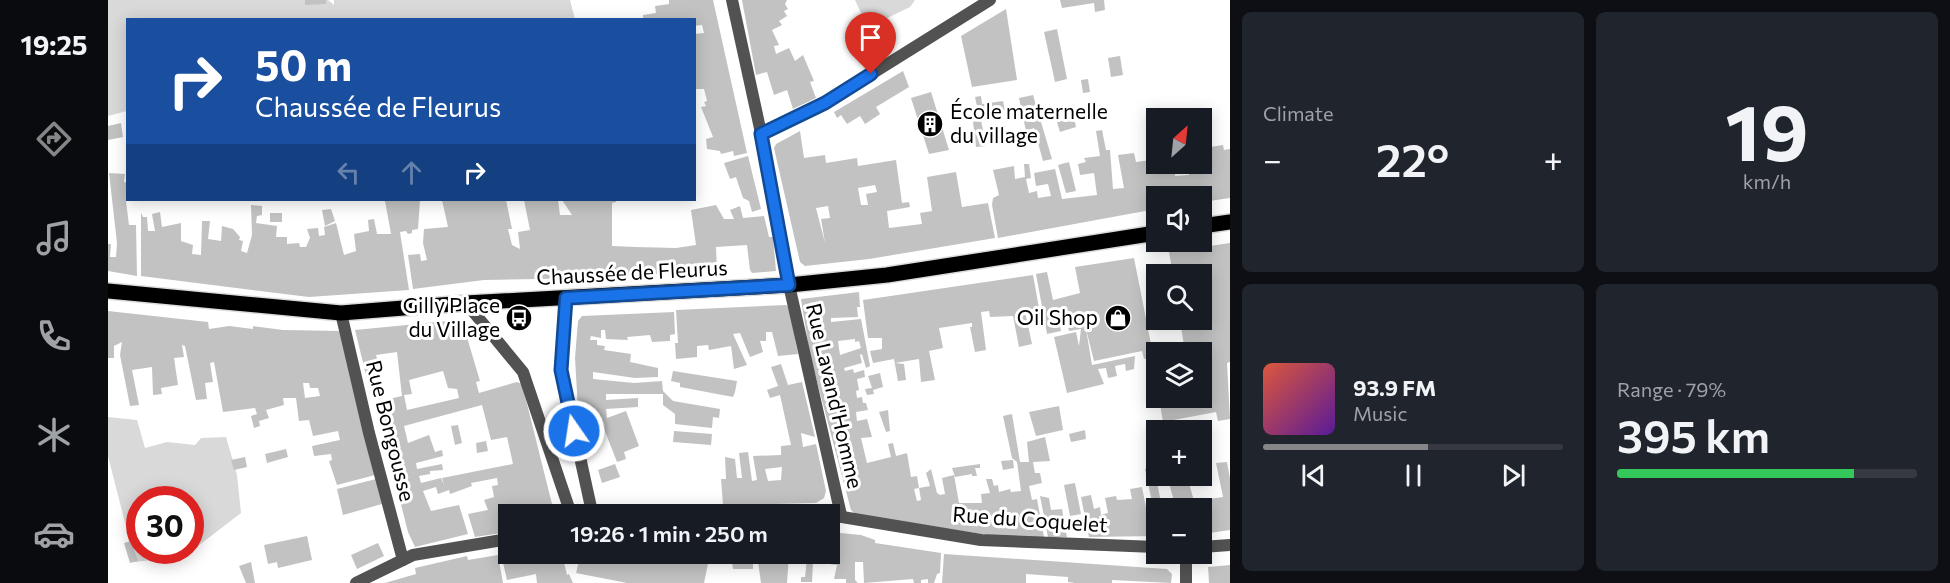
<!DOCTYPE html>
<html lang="en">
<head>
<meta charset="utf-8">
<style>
	:root { --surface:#171b24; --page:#20242c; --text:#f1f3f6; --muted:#9ea1a6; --line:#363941; --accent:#858687 }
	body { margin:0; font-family:Commissioner,sans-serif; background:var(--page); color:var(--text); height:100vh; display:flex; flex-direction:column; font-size:22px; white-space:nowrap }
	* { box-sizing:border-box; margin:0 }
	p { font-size:20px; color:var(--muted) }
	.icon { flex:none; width:33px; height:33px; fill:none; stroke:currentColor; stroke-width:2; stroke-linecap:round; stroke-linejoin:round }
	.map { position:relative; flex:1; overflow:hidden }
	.sheet { display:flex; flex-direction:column; gap:12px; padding:12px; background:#0d0f14; width:720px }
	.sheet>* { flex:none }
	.banner { position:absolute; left:18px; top:18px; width:570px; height:183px; border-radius:0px; box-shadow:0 3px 15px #0003; background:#1a4fa0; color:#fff; overflow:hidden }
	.needle { width:39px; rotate:27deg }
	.fabs { position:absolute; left:1038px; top:108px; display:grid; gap:12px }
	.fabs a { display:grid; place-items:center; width:66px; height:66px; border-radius:0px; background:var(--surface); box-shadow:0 3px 15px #0003; font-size:30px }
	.speed { position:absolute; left:18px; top:486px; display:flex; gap:12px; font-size:30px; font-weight:700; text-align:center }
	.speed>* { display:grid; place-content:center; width:78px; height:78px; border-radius:50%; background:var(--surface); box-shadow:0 3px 15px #0003; line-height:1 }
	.speed .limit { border:9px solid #d22; background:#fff; color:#111 }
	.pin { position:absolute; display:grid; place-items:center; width:51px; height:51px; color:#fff; margin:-62px -26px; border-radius:50% 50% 50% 0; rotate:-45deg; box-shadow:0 0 6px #0007 }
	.pin .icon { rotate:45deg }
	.me { position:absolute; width:66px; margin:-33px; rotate:347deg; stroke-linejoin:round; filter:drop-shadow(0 0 4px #0008) }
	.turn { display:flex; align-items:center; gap:21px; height:126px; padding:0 30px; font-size:27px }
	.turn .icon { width:78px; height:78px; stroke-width:2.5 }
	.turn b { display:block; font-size:42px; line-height:51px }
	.lanes { display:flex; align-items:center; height:57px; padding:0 30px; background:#0003; justify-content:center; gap:30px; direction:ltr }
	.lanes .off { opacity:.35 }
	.big { font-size:45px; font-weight:600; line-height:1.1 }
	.sheet .widget { flex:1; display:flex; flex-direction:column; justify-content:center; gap:9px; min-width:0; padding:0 21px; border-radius:9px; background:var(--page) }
	.sheet .dial { align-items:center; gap:0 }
	.dial b { font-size:78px; line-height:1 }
	.song { display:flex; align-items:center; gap:18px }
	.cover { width:72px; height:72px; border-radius:9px; background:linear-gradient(135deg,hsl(10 70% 55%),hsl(270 70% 35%)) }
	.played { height:6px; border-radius:3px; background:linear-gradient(90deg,var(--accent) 55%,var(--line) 55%) }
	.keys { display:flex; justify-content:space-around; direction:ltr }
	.heat { display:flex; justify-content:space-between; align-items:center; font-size:33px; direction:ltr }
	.charge { height:9px; border-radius:4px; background:linear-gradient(90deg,#34c759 79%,var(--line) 0) }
	.sheet .tiles { flex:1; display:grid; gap:12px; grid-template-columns:repeat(2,1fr) }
	.trip { position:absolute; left:390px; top:504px; width:342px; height:60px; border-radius:0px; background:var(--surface); box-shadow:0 3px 15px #0003; font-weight:600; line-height:60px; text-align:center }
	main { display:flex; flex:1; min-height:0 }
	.tab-bar { display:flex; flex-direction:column; width:108px; justify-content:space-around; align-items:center; background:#090b0e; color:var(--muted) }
	.tab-bar .icon { width:42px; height:42px }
	.tab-bar .selected { color:var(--accent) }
	.tab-bar b { font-size:27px; color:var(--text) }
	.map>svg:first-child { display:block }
	.green { fill:#d9d9d9; fill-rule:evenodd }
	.building { fill:#c2c2c2; fill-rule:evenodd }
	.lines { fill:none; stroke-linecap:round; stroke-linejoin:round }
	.primary-casing { stroke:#dbdbdb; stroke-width:18 }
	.street { stroke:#525252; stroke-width:12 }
	.primary { stroke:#000; stroke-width:15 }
	.route-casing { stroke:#114b97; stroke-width:15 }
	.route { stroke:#1a73e8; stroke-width:10 }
	.labels { text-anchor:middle; stroke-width:6; stroke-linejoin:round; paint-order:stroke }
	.poi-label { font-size:21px; fill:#000; stroke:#fff; text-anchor:end }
	.street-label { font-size:21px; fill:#000; stroke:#fff }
</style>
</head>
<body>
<main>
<nav class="tab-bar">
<b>19:25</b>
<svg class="icon selected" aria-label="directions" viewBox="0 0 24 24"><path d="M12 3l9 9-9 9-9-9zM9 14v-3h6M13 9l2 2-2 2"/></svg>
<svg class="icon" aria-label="music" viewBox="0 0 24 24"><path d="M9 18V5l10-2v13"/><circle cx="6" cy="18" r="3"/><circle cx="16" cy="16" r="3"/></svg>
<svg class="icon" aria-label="phone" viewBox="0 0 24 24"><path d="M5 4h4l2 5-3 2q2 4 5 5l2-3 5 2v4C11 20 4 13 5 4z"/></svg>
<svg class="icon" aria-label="climate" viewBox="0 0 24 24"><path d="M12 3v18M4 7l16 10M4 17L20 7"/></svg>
<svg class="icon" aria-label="car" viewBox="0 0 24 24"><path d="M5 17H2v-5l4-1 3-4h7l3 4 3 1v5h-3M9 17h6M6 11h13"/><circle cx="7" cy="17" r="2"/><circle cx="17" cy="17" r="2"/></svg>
</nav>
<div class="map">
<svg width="1122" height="583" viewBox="0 0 1122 583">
	<rect width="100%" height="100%" fill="#fff"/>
	<g class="green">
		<path d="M0 0H220L226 5V0H462L467 19 20 20 19 111 0 116Z"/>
		<path d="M747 0H807L802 7 769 23 754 15Z"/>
		<path d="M0 417 29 420 37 448 59 442 87 445 93 438 118 437 129 475 133 513 77 556 27 562 0 456ZM32 500H82V550H32Z"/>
	</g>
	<g class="building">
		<path d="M197 0H218V4L197 5Z"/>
		<path d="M561 0H605L639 153 626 156 625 151 613 154 612 151 599 149 598 139 605 137 593 107 598 106 596 102 599 101 596 89H586V34L596 33 594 25 586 26V20H535V15L548 13 547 6 561 4Z"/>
		<path d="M634 0H679L677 4 680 9 676 11 679 16 671 21 674 25 664 30 671 45 666 46 668 54 681 48 687 61 695 55 706 81 702 82 708 98 685 109 679 90 666 95 659 72 648 75Z"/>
		<path d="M952 0H996L997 10 987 12 986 3 954 8Z"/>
		<path d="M898 9 909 80 864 87 853 36Z"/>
		<path d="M949 29 959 79 947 82 936 32Z"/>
		<path d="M1012 56 1015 75 1003 77 1000 58Z"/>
		<path d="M795 71 801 87 768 107 772 114 757 124 752 116 739 124 733 115 729 118 726 112Z"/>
		<path d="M980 79 982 92 975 93 973 80Z"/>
		<path d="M823 92 841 150 821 154 803 98Z"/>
		<path d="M925 95 944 159 935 161 926 128 918 131 911 98Z"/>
		<path d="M873 96 874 104 895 101 897 110 870 111 867 97Z"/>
		<path d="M966 118 968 127 952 132 949 122Z"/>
		<path d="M873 120 878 146 868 147 865 122Z"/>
		<path d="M13 123 15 137 0 140V126Z"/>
		<path d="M1046 129 1048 164H1076L1077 170 1067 171V176L1081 175 1080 164H1094V138L1096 148 1115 145 1116 150 1122 149V198L1094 202V196H1048V209L890 238 884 205 885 198 891 195 885 170 906 166 907 179 917 177 916 164H921L923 178 918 179 921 193 929 191 930 198 943 196 940 184 928 186 926 173 947 169 954 199 989 195 986 173 972 175 970 164 978 162 976 158 992 156 988 131 994 130 998 150H1002L1005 189 1016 188 1010 155 1026 153 1028 162 1043 160 1039 130Z"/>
		<path d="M692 131 696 158 717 155 718 163 749 158 750 166 788 160 794 203 801 202 802 207 779 211 781 228 814 224 812 213 824 211 819 177 848 172 854 207 880 203 887 238 761 259 697 266 692 262 666 148 668 144ZM767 185 769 192 758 194 760 205H753L750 188ZM720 206 722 218 713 219 717 243 708 208Z"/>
		<path d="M640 156 653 209 644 212 641 201 635 198 628 177 622 179 616 163Z"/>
		<path d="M961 162 968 191 958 193 950 165Z"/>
		<path d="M1 173 17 174 16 182 20 183 18 201 21 225H28L29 276 0 271V244H3L2 257H8L9 243Z"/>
		<path d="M312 200 310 229 304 230V233L300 234 298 231 292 232 301 290 201 297 33 276V213L35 217H39L40 231H47L44 214 52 212 54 227 73 223V241L85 245 84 254 93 255 94 221H102L100 239 113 241 114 226 125 229 132 237 131 240 135 241 133 251 139 253 144 235 143 205 154 206V215L149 216 148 223 169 226 168 237H179V244L191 243 192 247H198L202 238 199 229 210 228 211 236 217 235 216 227 228 223 236 255 248 251 246 234 261 231 260 220 266 219 269 234H283L277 201Z"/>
		<path d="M334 200H398L404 229H400L404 245 412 249 410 232 422 230 416 200H450L452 215H464L454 200H508V202L504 203V246L528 247 568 248 588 245 583 210 608 205 616 219H626L622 210 632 206 635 218 656 216 661 237H665L668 271 644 273 642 270 639 245 608 247 609 270 489 278 376 280 305 289 300 255 312 254 313 261 319 260 315 243 316 229 340 227Z"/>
		<path d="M223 209 227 221 217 226 214 210Z"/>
		<rect x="162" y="213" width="12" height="9"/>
		<path d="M1122 243V362L1119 363 1122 419 1110 421 1108 412 1055 422 1051 398H1094V352H1077L1072 320H1094V274H1065L1061 252Z"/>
		<path d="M1026 258 1044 349H1042L1043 358 1036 359 1034 351 986 361 978 329 984 365 1027 356 1026 369 1018 371 1017 364 1007 366 1009 376 1000 378 998 368 990 369 996 384 959 393 946 337 968 332 971 346 973 329 961 331 957 314 950 315 953 331 939 334 928 274 939 272 945 300 972 293 967 267Z"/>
		<path d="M925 275 931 308 914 311 918 316 924 344 911 347 905 316 882 317 881 311 873 312 878 350 867 352 862 327H864V323L831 328 835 348 821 351 827 380 813 382 811 359 787 363 796 364 798 380 790 381 786 359 765 363 762 351 774 349V338H760L755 300Z"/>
		<path d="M751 292 752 307H749L750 317 723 318V322L753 319 762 366 758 368 754 354 752 355 754 363 736 368 737 371 745 369 746 373 756 370 757 377 749 379 751 390 748 391 749 398 754 397 755 403H758L760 410 748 412 749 421 759 419 764 437 753 438 759 463 783 457 780 444 785 443 788 456 799 453 803 477 809 476 811 488 806 489 809 501 813 500 811 488 822 486 818 473 823 469 829 493 832 495 837 494 834 478 846 475 851 503H874L873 494 882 493 878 479H884L886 486 890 485 891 492 902 489 903 492 913 491 909 462 904 458 895 416 904 414 912 462H921L919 442 937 437 942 461 925 462 927 473H932L934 483 921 486 924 500 929 499 936 537H894L748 515 743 510 702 355 693 299ZM747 339V342L751 341 753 348 732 355 730 341Z"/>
		<path d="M678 305 681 307 690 354 670 356 664 332H658V341H652L655 352 642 357 632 333 625 334 639 365 626 369 623 346 601 350 600 345 589 346V357L568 359 567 343H570L568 310Z"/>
		<path d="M0 311 100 322 101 329 121 326 145 329V326L175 330 235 331 267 475 229 485 221 461 224 460 223 454 206 456 204 446 232 440 230 431 205 436 201 420 191 421 188 398H175L176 405 158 410 161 418 151 421 152 426 146 428 143 416 149 414 147 408 115 412 106 362 102 363 105 382 97 383 99 399 88 400 77 346 74 345 76 357 66 358 70 385 53 388 54 394 45 395 44 367 24 370 31 405 22 406 12 355 14 342 6 346V358H0ZM195 383H201L202 388H210L212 396 197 398Z"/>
		<path d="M566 312 567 334 562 335V341L544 342 542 335 519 337 520 340 498 339 497 330H493V338L483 336 482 340H489V345L497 346 496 350 523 354 522 362 550 368V377L527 378 485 372V379L526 383 554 381 555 391 565 401 612 409 611 418 605 417 604 428 567 424V414L555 405V394H498V400L530 398V407L498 409 499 418 518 411 531 446 516 452 518 459 509 462 493 421 485 424 480 410H470L467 358 470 321 474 316Z"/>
		<path d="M350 320 355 324 372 381 368 382 371 393 409 382 414 384 446 512 444 514H400V532L367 537 360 514 380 510 376 500 386 497 384 486 390 485 389 478 363 483 364 486 342 494 341 490 330 494 328 487 315 491 323 511 351 505 360 534 307 547 300 532 267 402 294 396 289 352 268 355 270 362H273L275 368 269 370 272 385 261 387 247 330ZM335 371 340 388 349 389 351 398 299 410 296 395 304 394 301 380ZM374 405 383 440 399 437 405 464 334 478 336 485 333 478 313 483 311 476 322 474V471L335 470 334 464 309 469 308 463 335 456 334 450 327 452 321 435 300 443 296 426Z"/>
		<path d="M673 364 680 385 694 382 707 437 693 433 695 447 708 444 718 491 716 498 708 503 615 505 613 479H618L617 457 627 459 629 478H634L631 453 640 452 644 481 649 480 645 456 673 455V446L683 445 672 395 662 398 659 390 670 386 663 367ZM674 467 673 480 660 481 657 469Z"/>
		<path d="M565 371 629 381 627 392 625 397 572 387V383L563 381Z"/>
		<path d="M772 373 775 387 765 390 766 394 759 395 757 389 764 388 760 376Z"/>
		<path d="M951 406 955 430 928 436 921 412Z"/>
		<path d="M780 410 782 431 778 432 771 412Z"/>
		<path d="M350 425 354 443 347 445 343 426Z"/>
		<path d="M977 430 978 439 963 442 961 434Z"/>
		<path d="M566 431 604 434 603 445 565 442Z"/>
		<path d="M378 441 380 451 369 453 368 443Z"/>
		<path d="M178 449 180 457 159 463 157 454Z"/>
		<path d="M137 457 139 467 126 470 123 460Z"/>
		<path d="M905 460 906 468 895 470 893 461Z"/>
		<path d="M1119 462 1122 478V530L1094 534V508H1068L1059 476H1079L1086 501 1115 497 1108 463Z"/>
		<path d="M507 464 512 477 494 483 490 470Z"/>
		<path d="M872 464V468H867L869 476H864V474L847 477 844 468Z"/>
		<path d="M1046 467 1054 508H1048V536L981 537 973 497 983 495 986 509 992 507 993 515 1000 513 997 498 1008 496 1009 500 1024 499 1022 489 1034 487 1038 507H1045L1037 469Z"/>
		<path d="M268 479 274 504 235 515 229 489Z"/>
		<path d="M967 483 973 514 962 516 956 485Z"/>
		<path d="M932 496 941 498 943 510 954 509 959 537H940Z"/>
		<path d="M722 532 753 535 767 540V543L833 553 832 573 829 574 826 583H820V579L813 580V583H806L805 579 756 583 755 562H747V580L750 583H738V579H726L729 565 705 562 704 582H693V577H697L699 559H691L692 554H722Z"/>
		<path d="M199 536 204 560 170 568 169 562 160 564 156 545Z"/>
		<path d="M23 541 30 561 22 563 16 543Z"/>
		<path d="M270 543 276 556 249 569 243 555Z"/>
		<path d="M400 553 454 554 459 575 461 574 465 583H429L428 574 399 580 393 554Z"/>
		<path d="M460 554H602L596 583H519L468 573 472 557Z"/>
		<path d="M623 554H681L679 583H653L650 562H645V569H625Z"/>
		<path d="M836 554 1059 569 1064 574 1063 583 1004 580V583H967L960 582V577L918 574V583H834Z"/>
		<path d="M390 555 395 583H277L308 574 307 568 359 556 360 560Z"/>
		<path d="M143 562 147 583H138L131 566Z"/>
		<path d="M1122 565V583H1101L1100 567Z"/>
	</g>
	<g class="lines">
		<defs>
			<g id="primary">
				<path d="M1094 226 1122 222"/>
				<path d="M0 291 233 313 358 303 681 285 779 275 1048 233"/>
			</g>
		</defs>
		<use href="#primary" class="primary-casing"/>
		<g class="street">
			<path d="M624 0 653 133 681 285 733 515"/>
			<path d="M653 133 717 103 882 0"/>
			<path d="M458 298 453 370 484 512"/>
			<path d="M358 303 415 372 463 514"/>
			<path d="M233 313 261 433 295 560"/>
			<path d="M472 514 484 512 694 514"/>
			<path d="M722 515 873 540 1048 547"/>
			<path d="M1094 547 1122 545"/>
			<path d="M248 583 305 555 400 539"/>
			<path d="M1078 583V554"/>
		</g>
		<use href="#primary" class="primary"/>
	</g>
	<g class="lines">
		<defs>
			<path id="route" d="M466 431 453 370 458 298 681 285 653 134 717 103 763 74"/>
		</defs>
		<use href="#route" class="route-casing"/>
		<use href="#route" class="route"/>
	</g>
	<defs>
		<symbol id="building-disc" viewBox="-11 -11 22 22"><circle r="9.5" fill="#000" stroke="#fff"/><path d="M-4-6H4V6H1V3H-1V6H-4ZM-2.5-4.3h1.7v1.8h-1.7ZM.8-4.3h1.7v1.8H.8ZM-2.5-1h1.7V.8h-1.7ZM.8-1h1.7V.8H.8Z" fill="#fff"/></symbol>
		<symbol id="bus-disc" viewBox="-11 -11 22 22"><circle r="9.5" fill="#000" stroke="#fff"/><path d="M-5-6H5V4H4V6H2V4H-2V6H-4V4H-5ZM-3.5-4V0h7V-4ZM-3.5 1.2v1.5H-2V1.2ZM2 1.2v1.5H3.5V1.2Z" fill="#fff"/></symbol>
		<symbol id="shop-disc" viewBox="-11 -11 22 22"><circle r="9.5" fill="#000" stroke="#fff"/><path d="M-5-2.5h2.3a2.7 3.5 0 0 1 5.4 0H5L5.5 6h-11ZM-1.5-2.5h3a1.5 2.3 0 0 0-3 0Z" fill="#fff"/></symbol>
	</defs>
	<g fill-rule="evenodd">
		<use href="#building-disc" x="807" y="109" width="30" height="30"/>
		<use href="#bus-disc" x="396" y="303" width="30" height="30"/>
		<use href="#shop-disc" x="995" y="303" width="30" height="30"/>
	</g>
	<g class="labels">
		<g class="poi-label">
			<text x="842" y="119" text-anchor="start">École maternelle<tspan x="842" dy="24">du village</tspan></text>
			<text x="392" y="313">Gilly Place<tspan x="392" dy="24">du Village</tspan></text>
			<text x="990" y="325">Oil Shop</text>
		</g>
		<g class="street-label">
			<text transform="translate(524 273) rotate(-3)" y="7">Chaussée de Fleurus</text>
			<text transform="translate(726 396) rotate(77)" y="7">Rue Lavand'Homme</text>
			<text transform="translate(282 431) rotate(76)" y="7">Rue Bongousse</text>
			<text transform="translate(922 520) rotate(4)" y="7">Rue du Coquelet</text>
		</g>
	</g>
</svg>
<div class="fabs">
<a><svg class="needle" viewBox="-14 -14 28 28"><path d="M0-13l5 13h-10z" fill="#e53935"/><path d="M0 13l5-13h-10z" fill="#9ea1a6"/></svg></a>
<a><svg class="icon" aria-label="sound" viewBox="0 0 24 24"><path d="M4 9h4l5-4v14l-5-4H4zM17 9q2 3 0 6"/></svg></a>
<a><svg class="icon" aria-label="search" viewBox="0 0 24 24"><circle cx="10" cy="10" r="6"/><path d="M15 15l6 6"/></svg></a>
<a><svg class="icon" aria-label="layers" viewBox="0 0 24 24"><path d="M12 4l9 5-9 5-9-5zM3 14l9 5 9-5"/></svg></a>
<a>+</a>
<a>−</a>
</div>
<div class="speed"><div class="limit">30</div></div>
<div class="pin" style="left:763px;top:74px;background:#d93025"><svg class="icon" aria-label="arrive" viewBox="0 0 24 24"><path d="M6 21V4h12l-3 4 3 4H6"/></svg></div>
<svg class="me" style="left:466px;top:431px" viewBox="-20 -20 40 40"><circle r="17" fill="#1a73e8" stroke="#fff" stroke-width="3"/><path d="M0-11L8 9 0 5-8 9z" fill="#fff"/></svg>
<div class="trip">19:26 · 1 min · 250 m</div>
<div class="banner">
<div class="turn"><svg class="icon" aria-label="right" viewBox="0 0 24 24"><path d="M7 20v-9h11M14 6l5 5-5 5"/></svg><div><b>50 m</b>Chaussée de Fleurus</div></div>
<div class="lanes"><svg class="icon off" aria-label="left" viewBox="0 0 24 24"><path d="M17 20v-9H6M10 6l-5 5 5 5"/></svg><svg class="icon off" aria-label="ahead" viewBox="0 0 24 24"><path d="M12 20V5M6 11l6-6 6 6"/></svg><svg class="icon" aria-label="right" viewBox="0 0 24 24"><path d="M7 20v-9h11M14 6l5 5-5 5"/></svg></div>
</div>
</div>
<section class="sheet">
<div class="tiles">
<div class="widget"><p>Climate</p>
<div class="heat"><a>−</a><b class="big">22°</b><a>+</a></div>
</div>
<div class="widget dial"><b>19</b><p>km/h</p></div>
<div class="widget">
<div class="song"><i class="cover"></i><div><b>93.9 FM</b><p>Music</p></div></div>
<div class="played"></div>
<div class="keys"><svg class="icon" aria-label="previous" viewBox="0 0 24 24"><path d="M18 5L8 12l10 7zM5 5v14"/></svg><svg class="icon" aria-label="pause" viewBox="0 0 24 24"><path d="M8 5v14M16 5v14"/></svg><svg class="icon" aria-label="next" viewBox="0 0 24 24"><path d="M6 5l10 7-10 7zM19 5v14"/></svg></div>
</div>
<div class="widget"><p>Range · 79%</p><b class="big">395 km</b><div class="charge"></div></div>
</div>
</section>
</main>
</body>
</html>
